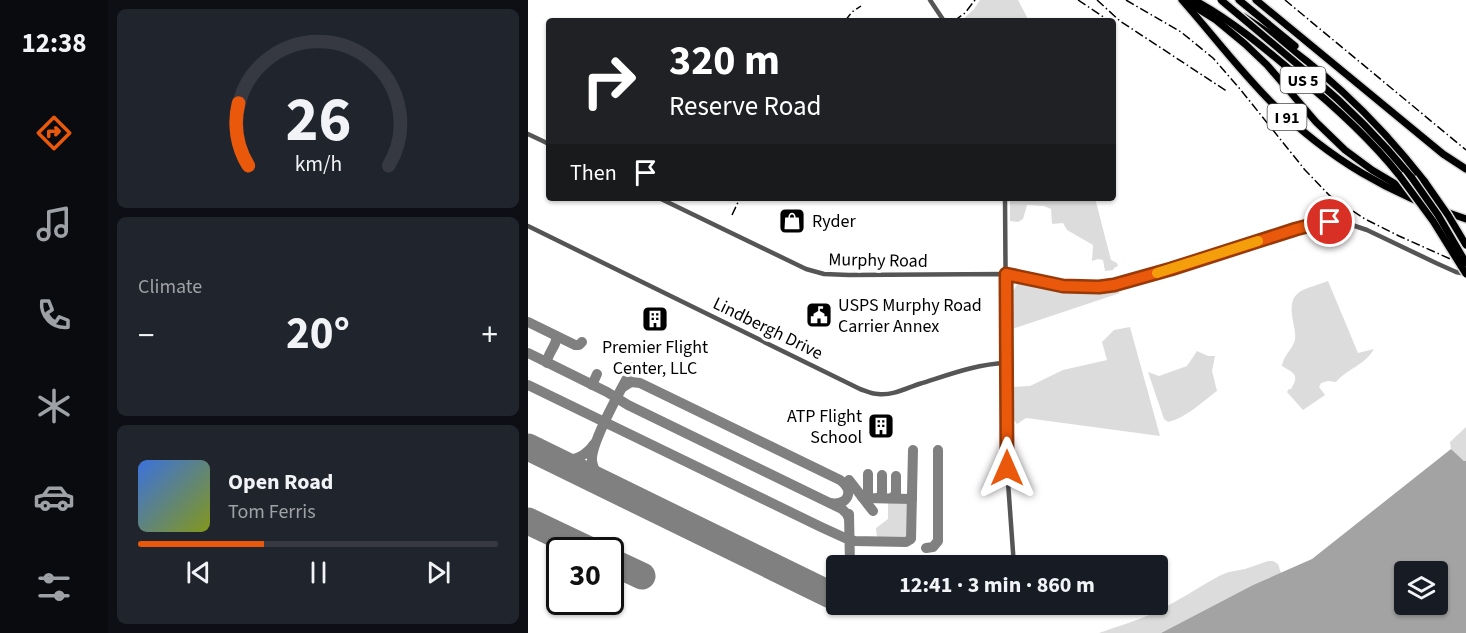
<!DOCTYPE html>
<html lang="en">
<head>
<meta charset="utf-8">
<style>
	:root { --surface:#171b24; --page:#20242c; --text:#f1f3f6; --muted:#9ea1a6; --line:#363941; --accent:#ea580c }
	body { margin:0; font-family:"Source Sans 3",sans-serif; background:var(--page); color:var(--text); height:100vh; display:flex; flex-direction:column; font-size:22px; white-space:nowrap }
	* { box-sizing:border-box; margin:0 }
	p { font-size:20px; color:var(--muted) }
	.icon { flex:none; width:33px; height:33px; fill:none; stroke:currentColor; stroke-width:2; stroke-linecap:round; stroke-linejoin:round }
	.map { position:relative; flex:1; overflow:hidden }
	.drawer { display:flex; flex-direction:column; gap:9px; padding:9px; background:#0d0f14; width:420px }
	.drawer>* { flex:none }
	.hud { position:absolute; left:18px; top:18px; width:570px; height:183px; border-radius:6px; box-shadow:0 2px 4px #0004; background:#202124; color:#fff; overflow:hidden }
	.fabs { position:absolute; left:866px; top:561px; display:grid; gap:12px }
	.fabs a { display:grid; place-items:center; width:54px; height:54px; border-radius:6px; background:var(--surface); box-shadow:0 2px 4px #0004; font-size:30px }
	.speed { position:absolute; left:18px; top:537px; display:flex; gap:12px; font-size:30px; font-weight:700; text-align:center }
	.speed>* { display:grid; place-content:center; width:78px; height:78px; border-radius:50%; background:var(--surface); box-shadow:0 2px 4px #0004; line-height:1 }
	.speed .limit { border:3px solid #111; border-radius:9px; background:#fff; color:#111 }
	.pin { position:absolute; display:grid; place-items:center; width:51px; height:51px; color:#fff; margin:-26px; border:3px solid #fff; border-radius:50%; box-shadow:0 2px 6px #0007 }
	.me { position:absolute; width:66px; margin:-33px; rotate:0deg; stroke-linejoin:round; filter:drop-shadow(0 0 4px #0008) }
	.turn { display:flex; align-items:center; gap:21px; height:126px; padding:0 24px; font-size:27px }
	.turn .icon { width:78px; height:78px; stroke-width:2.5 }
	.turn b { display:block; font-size:42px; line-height:51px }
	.then { display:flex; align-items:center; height:57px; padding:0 24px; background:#0003; gap:12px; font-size:22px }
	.big { font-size:45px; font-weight:700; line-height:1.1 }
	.drawer .card { flex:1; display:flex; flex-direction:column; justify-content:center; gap:9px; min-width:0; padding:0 21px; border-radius:9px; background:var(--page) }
	.drawer .dial { align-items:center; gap:0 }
	.dial svg { height:156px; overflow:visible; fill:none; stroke:var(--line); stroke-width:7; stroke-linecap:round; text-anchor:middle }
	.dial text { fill:var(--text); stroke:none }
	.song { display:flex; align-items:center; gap:18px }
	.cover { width:72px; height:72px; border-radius:9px; background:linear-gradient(135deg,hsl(220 70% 55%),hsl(70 70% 35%)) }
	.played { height:6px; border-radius:3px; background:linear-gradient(90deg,var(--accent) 35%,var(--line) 35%) }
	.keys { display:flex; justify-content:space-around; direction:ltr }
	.heat { display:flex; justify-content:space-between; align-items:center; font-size:33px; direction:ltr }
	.trip { position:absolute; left:298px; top:555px; width:342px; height:60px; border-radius:6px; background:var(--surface); box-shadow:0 2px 4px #0004; font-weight:700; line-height:60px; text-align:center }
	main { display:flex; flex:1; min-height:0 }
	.tabs { display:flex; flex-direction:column; width:108px; justify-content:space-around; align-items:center; background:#090b0e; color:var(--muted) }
	.tabs .icon { width:42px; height:42px }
	.tabs .active { color:var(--accent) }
	.tabs b { font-size:27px; color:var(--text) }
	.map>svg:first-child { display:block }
	.green { fill:#dcdcdc }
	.water { fill:#a3a3a3; fill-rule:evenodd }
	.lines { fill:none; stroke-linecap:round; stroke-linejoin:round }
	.taxiway { stroke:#808080; stroke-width:10 }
	.runway { stroke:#808080; stroke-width:27 }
	.highway-casing { stroke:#dbdbdb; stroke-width:10 }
	.minor { stroke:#555; stroke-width:4.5 }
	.highway { stroke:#000; stroke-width:7 }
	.rail { stroke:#000; stroke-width:1.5; stroke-dasharray:9 3 1.5 3; stroke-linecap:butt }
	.highway-bridge-casing { stroke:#dbdbdb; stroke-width:10; stroke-linecap:butt }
	.highway-bridge { stroke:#000; stroke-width:7 }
	.route-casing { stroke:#983908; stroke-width:15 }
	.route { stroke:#ea580c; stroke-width:10 }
	.slow { stroke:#f59e0b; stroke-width:10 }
	.labels { text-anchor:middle; stroke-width:6; stroke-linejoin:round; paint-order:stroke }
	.shield { fill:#fff; stroke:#4c4c4c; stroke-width:1.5 }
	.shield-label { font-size:16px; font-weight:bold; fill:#000 }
	.poi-label { font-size:18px; fill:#000; stroke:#fff; text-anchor:start }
	.street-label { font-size:18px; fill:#000; stroke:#fff }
</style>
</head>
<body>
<main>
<nav class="tabs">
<b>12:38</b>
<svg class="icon active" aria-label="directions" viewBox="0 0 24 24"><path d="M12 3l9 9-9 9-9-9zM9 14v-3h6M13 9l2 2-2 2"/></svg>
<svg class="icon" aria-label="music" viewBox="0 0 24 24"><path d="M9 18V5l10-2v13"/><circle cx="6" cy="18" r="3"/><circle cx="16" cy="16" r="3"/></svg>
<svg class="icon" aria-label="phone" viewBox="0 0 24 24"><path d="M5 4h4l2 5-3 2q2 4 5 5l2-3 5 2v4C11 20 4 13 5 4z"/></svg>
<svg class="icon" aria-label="climate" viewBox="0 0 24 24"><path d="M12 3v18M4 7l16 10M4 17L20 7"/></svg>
<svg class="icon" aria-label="car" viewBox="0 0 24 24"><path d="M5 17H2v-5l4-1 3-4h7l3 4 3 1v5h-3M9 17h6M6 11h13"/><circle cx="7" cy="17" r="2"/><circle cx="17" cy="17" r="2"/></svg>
<svg class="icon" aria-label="filters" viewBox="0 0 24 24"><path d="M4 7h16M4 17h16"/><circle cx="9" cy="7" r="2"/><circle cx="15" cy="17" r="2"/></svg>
</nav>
<section class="drawer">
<div class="card dial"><svg viewBox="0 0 100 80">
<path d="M14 69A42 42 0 1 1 86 69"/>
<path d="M14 69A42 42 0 0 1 9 37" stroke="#ea580c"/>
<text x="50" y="56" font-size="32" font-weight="700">26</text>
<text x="50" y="72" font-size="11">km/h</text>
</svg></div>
<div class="card"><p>Climate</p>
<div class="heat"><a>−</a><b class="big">20°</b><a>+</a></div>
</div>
<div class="card">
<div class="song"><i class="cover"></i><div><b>Open Road</b><p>Tom Ferris</p></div></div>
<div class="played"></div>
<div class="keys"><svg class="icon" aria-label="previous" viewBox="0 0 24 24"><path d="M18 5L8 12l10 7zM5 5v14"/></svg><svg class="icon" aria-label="pause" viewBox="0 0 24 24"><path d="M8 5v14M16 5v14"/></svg><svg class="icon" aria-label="next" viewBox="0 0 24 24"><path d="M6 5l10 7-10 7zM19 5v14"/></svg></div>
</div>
</section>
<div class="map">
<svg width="938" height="633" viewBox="0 0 938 633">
	<rect width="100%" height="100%" fill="#fff"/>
	<g class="green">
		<path d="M452 0H490L501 21H433L446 9Z"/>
		<path d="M482 198H567L583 260 589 263 590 266 586 268 585 270 577 271 575 260 570 259 564 261 565 245 539 230 535 223 524 224 523 209 516 206 499 205 495 219 490 222 482 221Z"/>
		<path d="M495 281C528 288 555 295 588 289L592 293 484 329H483L485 291 490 283Z"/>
		<path d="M800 281 830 353 846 349C837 365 819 369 808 382L800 381 793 383 791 387 797 395 775 410 759 392 761 389H763C772 375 766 373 754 366 755 356 764 350 767 340 768 334 766 327 765 321 759 289 774 291 800 281Z"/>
		<path d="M602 327 632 436 498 418 489 424C480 414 484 399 484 387L502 386 535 370 579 360 574 342 586 330Z"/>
		<path d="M669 351 680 356H687L684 371 689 391C674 402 658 418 640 422L636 419 620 372 631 376 659 366Z"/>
		<path d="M938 427V461H936L923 449 922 442Z"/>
		<path d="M360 499 377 500 381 502V530L377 537 349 538 348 528 360 519Z"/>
		<path d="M740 561H745L750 564 753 573 725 585 633 633H571C590 626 609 621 628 612 650 601 671 587 693 575L701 572 717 569Z"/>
	</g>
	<path class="water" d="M923 449 936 461H938V633H633L725 585 784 559ZM876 572H909V604H876Z"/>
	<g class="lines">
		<g class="taxiway">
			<path d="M0 322 47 345H51L54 342"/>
			<path d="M0 353 79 392 100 405 314 509 319 514 321 519"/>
			<path d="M19 363C19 353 30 345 28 336"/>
			<path d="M0 385 293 527 317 538 327 541 378 542 383 539 385 450"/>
			<path d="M64 385 69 374"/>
			<path d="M95 387 103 382 112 383 312 480C327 491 320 506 302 503"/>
			<path d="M22 458C40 463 55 460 66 444"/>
			<path d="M340 474V504"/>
			<path d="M321 480 345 511"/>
			<path d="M82 487C73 480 66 473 64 461 62 443 95 386 105 367"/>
			<path d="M334 497 336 498 384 499"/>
			<path d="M350 498 354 495V475"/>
			<path d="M364 498 368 494V476"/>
			<path d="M321 514 322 566"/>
			<path d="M398 548 405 547 410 541V450"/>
			<path d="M276 581 293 585 309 580"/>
		</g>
		<g class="runway">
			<path d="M0 447 309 598"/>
			<path d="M0 521 61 550"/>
			<path d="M82 561 114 576"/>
		</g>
		<defs>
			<g id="highway">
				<path d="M654 0C684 34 712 71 744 103 801 159 862 195 938 219"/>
				<path d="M656 0 688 20 717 44 739 65 788 122 817 150 844 170 886 195"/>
				<path d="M666 0C703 20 734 46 766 73 804 104 840 136 871 175"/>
				<path d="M711 0 767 46"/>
				<path d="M728 0 915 154 938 169"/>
				<path d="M716 17C788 62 845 115 897 182"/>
				<path d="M782 75C819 106 853 140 884 178"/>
			</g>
		</defs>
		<use href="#highway" class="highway-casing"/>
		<g class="minor">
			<path d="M402 0 416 21"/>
			<path d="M0 134 21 144"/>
			<path d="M131 198 278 269 296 274 321 275 478 274 535 286 553 287H571L643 269 768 229 791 223 802 222H815L839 230 908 263 928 272 938 274"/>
			<path d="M477 198 479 468 486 566"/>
			<path d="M0 226 332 389C338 391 344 394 350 394 364 396 379 388 391 384 420 375 448 364 478 363"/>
		</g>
		<use href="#highway" class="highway"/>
		<g class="rail">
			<path d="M550 0 580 20"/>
			<path d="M569 0 592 21 700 92"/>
			<path d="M598 0 653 32 685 58 712 89 777 170 802 196 837 219 871 236 938 266"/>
			<path d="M757 0 938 150"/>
			<path d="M317 21 324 12 333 6"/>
			<path d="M426 21 437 13 447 0"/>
			<path d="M204 215 212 198"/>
		</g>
		<defs>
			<g id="highway-bridge">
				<path d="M693 0 782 75"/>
				<path d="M871 175 905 221 938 274"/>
				<path d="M884 178 910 215 938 263"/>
				<path d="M897 182 920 215 938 245"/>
			</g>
		</defs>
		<use href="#highway-bridge" class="highway-bridge-casing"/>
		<use href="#highway-bridge" class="highway-bridge"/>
	</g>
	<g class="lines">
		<defs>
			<path id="route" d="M479 468 478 274 535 286 571 287 586 285 643 269 768 229 791 223 802 222"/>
		</defs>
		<use href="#route" class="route-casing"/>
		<use href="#route" class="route"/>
		<path class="slow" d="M629 273 730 241"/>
	</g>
	<defs>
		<symbol id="shop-square" viewBox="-11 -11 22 22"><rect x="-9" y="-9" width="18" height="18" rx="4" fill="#000" stroke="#fff"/><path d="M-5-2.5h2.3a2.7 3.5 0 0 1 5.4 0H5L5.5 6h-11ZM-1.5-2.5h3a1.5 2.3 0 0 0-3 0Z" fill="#fff"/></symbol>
		<symbol id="civic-square" viewBox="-11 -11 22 22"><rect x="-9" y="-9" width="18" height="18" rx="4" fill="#000" stroke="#fff"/><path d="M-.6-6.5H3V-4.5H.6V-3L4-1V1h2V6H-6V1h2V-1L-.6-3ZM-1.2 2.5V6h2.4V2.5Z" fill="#fff"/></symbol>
		<symbol id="building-square" viewBox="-11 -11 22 22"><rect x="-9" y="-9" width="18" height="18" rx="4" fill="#000" stroke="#fff"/><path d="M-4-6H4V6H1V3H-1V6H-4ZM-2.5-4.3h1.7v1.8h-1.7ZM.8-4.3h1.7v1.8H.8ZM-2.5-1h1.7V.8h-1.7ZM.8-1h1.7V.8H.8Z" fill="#fff"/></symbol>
	</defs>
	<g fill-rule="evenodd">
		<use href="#shop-square" x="249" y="206" width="30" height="30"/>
		<use href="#civic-square" x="276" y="300" width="30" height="30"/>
		<use href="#building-square" x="112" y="304" width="30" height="30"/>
		<use href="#building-square" x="338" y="411" width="30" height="30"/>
	</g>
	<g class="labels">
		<g class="shield">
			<rect x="752.5" y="67" width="45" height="26" rx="4.5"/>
			<rect x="739.5" y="104" width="39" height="26" rx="4.5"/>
		</g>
		<g class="shield-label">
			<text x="775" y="86">US 5</text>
			<text x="759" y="123">I 91</text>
		</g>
		<g class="poi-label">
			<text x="284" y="227">Ryder</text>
			<text x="310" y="311">USPS Murphy Road<tspan x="310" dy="21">Carrier Annex</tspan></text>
			<text x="127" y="353" text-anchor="middle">Premier Flight<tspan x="127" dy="21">Center, LLC</tspan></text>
			<text x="334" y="422" text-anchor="end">ATP Flight<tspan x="334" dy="21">School</tspan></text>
		</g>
		<g class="street-label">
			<text transform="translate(350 260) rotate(1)" y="6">Murphy Road</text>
			<text transform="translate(240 328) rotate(26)" y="6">Lindbergh Drive</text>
		</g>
	</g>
</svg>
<div class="fabs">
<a><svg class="icon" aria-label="layers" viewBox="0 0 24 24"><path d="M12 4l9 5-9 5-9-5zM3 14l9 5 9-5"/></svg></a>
</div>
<div class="speed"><div class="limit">30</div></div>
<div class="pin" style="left:802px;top:222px;background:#d93025"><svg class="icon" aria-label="arrive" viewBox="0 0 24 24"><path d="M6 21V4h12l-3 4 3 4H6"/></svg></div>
<svg class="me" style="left:479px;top:468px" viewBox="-20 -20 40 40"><path d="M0-17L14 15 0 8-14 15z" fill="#ea580c" stroke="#fff" stroke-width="4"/></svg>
<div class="trip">12:41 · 3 min · 860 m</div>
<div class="hud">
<div class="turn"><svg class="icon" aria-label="right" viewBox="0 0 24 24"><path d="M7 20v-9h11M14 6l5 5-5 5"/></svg><div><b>320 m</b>Reserve Road</div></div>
<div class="then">Then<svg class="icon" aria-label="arrive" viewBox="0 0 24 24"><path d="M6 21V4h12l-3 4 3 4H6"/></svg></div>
</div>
</div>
</main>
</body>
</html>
